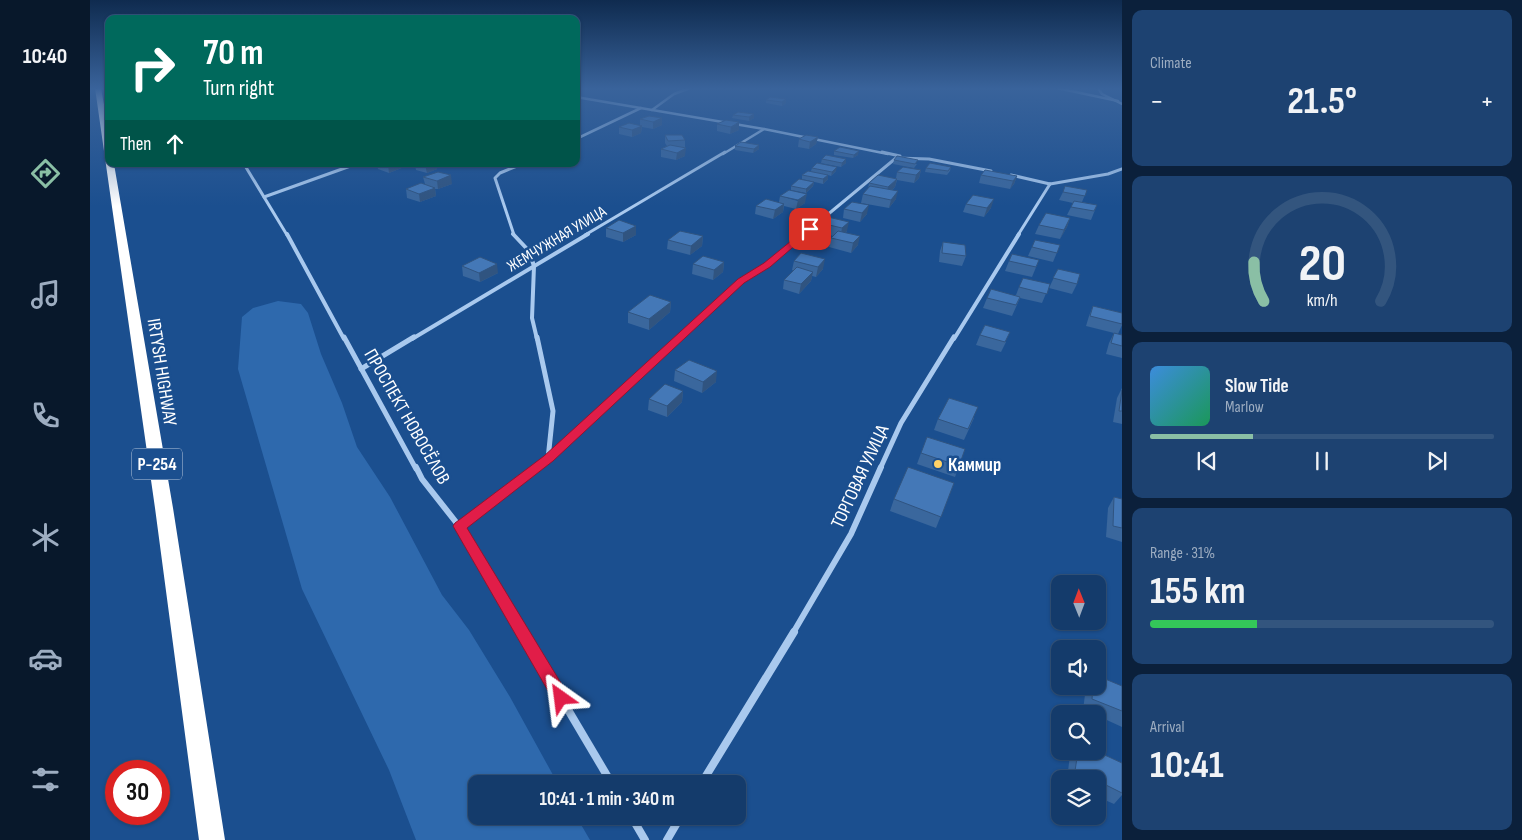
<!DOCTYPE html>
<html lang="en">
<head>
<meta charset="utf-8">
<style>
	:root { --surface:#143b6b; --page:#1d4271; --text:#f1f3f6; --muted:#9dadc1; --line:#33557e; --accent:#8abfa5 }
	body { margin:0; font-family:"Sofia Sans Condensed",sans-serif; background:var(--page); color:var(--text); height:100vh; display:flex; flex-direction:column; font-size:19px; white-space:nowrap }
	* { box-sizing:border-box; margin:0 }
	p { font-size:16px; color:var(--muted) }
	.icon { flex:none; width:28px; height:28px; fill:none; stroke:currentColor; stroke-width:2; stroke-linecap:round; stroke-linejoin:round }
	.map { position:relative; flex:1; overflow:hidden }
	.sheet { display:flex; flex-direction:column; gap:10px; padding:10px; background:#0b203b; width:400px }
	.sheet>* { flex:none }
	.banner { position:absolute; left:15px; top:15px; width:475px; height:152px; border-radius:10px; box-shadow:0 1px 4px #0004,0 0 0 1px var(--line); background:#00695c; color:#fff; overflow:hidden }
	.needle { width:32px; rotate:359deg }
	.tools { position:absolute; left:961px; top:575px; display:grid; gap:10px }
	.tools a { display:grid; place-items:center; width:55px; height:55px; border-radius:10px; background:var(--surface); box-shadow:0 1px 4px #0004,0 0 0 1px var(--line); font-size:25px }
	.speed { position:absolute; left:15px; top:760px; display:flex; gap:10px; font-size:25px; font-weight:700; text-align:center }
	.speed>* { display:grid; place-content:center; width:65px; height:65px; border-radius:50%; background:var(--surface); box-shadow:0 1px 4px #0004,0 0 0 1px var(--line); line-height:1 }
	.speed .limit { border:8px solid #d22; background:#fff; color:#111 }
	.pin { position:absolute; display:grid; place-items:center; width:42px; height:42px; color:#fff; margin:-21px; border-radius:10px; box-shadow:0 2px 8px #0006 }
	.me { position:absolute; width:55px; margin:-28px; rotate:329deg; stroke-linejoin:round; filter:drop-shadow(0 0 4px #0008) }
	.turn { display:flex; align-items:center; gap:18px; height:105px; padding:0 15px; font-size:22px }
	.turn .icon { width:65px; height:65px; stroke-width:2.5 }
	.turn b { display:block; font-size:35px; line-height:42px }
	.then { display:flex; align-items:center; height:48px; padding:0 15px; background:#0003; gap:10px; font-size:19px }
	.big { font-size:38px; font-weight:700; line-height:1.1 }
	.sheet .card { flex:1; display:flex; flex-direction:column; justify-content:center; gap:8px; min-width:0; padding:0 18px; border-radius:10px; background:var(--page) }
	.sheet .dial { align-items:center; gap:0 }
	.dial svg { height:130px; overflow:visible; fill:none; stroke:var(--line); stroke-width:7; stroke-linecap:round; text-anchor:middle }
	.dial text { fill:var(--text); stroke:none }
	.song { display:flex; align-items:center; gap:15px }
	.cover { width:60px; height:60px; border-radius:8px; background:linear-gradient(135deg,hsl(210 70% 55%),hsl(150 70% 35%)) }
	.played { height:5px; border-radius:2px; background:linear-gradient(90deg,var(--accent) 30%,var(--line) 30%) }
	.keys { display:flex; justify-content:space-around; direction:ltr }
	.heat { display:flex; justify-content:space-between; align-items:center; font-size:28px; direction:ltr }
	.charge { height:8px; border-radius:4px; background:linear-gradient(90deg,#34c759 31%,var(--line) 0) }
	.trip { position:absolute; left:378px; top:775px; width:278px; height:50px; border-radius:10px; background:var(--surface); box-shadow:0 1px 4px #0004,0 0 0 1px var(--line); font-weight:700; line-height:50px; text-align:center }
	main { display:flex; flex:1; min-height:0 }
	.dock { display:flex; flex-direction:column; width:90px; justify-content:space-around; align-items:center; background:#08182b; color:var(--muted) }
	.dock .icon { width:35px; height:35px }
	.dock .selected { color:var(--accent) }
	.dock b { font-size:22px; color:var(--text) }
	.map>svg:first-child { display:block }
	.green { fill:#2e69ad }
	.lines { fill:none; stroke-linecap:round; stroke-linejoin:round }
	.street-far5 { stroke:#a9c9ee; stroke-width:2.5 }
	.street-far4 { stroke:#a9c9ee; stroke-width:3 }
	.street-far3 { stroke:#a9c9ee; stroke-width:4 }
	.street-far2 { stroke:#a9c9ee; stroke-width:5 }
	.street-far1 { stroke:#a9c9ee; stroke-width:6 }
	.street { stroke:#a9c9ee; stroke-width:8 }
	.highway { fill:#fff; fill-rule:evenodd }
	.wall { fill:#3a679d }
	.shaded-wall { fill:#305480 }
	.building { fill:#4478b7; stroke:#305480 }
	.route { fill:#e11d48; stroke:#92132f }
	.poi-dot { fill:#ffd166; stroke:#1b4f8f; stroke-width:2 }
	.labels { text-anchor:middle; stroke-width:5; stroke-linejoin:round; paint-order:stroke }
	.far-street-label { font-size:16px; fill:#fff; stroke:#1b4f8f }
	.shield { fill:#1b4f8f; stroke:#bbcadd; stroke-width:1 }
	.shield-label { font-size:18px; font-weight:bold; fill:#fff }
	.street-label { font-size:19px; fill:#fff; stroke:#1b4f8f }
	.poi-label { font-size:19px; font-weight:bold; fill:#fff; stroke:#1b4f8f; text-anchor:start }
</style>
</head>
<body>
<main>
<nav class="dock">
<b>10:40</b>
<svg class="icon selected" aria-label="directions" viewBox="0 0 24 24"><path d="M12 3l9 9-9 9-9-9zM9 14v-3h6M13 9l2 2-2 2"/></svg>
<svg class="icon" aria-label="music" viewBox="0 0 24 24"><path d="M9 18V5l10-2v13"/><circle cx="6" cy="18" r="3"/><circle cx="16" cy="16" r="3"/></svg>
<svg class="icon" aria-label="phone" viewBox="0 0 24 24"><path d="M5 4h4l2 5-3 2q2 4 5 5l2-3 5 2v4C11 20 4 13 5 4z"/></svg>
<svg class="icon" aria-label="climate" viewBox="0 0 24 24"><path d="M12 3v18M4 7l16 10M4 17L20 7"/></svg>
<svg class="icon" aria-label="car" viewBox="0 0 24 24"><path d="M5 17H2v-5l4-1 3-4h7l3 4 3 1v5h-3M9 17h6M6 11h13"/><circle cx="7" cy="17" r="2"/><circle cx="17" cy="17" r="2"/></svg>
<svg class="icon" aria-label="filters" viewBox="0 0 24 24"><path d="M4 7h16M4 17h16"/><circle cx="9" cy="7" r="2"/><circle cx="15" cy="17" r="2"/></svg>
</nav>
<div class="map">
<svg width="1032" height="840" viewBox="0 0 1032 840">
	<rect width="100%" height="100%" fill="#1b4f8f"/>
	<path class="green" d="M188 301 211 304 218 313 231 354 252 403 267 447 300 497 352 595 379 630 420 697 468 784H386V816H486L500 840H326L299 770 212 589 148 369 152 317 163 308Z"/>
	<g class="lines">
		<g class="street-far5">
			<path d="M967 88 1028 101"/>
			<path d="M1008 88 1012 94 1032 104"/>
			<path d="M486 97 674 129 798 154"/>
			<path d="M562 110 584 94 600 88"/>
			<path d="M486 139 551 108"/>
			<path d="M633 154 674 129"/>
		</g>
		<g class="street-far4">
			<path d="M792 152 810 156"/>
			<path d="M154 164 197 235"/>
			<path d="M921 175 960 184"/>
			<path d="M960 184 1018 174 1032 169"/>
			<path d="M174 197 266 164"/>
			<path d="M424 235 405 178 410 173 432 164"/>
			<path d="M495 235 635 152"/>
			<path d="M713 235 806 158 839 159 901 171"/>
			<path d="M928 235 960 184"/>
		</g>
		<g class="street-far3">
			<path d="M197 234 254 339"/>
			<path d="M423 234 439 251 444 266 442 318 447 339"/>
			<path d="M322 339 498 234"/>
			<path d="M589 339 651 281 677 265 714 234"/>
			<path d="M864 339 929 234"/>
		</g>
		<g class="street-far2">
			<path d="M254 337 326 469"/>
			<path d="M271 369 324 337"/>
			<path d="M458 459 590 337"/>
			<path d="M445 469 458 459 463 411 447 337"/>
			<path d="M790 469 811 423 864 337"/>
		</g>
		<g class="street-far1">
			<path d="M326 467 332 479 369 526 433 633"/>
			<path d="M369 526 447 467"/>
			<path d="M703 633 761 534 791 467"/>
		</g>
		<g class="street">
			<path d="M432 632 522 784"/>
			<path d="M611 784 704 632"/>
			<path d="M541 816 555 840"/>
			<path d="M577 840 591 816"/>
		</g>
		<path class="highway" d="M5 88H11L19 132V164H24L83 508 135 840H109L65 508Z"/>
	</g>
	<g class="wall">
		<path d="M676 100 696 103 692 106 676 103Z"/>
		<path d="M664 114V118L659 121 642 118 643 115Z"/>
		<path d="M559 116 572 125 563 129 552 127 551 133 542 137 529 134V127L550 125V119Z"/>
		<path d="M636 120 649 130 640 134 627 131V124Z"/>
		<path d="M575 135 595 140V156L586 160 571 157V149L577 146 575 143Z"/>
		<path d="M728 137 726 144 719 149 708 147 709 139Z"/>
		<path d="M669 145V149L663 153 645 150V146Z"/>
		<path d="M744 151 768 155 763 158 744 155Z"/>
		<path d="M732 159 756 163 751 167 731 163Z"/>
		<path d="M804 160 827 164 824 168 803 164Z"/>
		<path d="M287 164H314V167L299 173 288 169Z"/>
		<path d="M325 164H346L347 169 337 173 326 170Z"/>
		<path d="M861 167 860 171 857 175 835 172 836 168Z"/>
		<path d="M722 168 746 171 741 176 738 175V179L733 184 712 179V175L721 171Z"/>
		<path d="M831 170 829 178 824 183 807 180 805 187 802 190 806 199 799 208 771 203 773 194 778 189 779 183 806 178 807 172Z"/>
		<path d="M891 175 927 176 924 184 920 189 889 183Z"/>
		<path d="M333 177 362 184 348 189H345L346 196 330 202 317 198 316 189 335 184Z"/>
		<path d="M724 182 723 186 716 193 701 190V186Z"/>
		<path d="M997 190 992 202 1007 205 1001 220 977 215 983 203 969 200 973 192Z"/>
		<path d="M690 196 715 203 706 209 694 206 693 212 683 219 665 214 666 206 689 202Z"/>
		<path d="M876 204 901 208 894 217 873 212Z"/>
		<path d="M754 209 777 214 770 222 753 218Z"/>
		<path d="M738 217 757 231 755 233 768 245 761 253 739 247 741 238 743 236 730 232 731 223Z"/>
		<path d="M980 218 977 227 970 239 945 234 949 225Z"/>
		<path d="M546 226V235L533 242 516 237V228Z"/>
		<path d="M613 236 612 246 600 255 577 249 578 240Z"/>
		<path d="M853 242 876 256 872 266 849 262 850 251Z"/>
		<path d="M970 245 963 262 938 256 942 247Z"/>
		<path d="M711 253 733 269 726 277 722 276 721 281 709 294 693 289 694 280 704 271 702 270 704 261Z"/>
		<path d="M949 260 942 277 915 271 919 261Z"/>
		<path d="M634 262 633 272 623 280 602 274 603 264Z"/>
		<path d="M372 266 408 273 390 282 373 276Z"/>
		<path d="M968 269 987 284 982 294 959 288Z"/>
		<path d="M960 284 952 303 930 298 922 316 893 308 897 298 926 295 929 287Z"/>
		<path d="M581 302 580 312 559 330 538 323V312Z"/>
		<path d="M1003 306 1032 313V325L1028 334 1032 335V358L1016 354 1019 343 1024 333 996 326 999 316Z"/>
		<path d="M895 325 916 342 911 352 886 345 890 335Z"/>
		<path d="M585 370 626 382 612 393 584 381Z"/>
		<path d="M1032 388V424L1023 422 1027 398Z"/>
		<path d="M593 391 592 402 577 417 558 410 559 399Z"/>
		<path d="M884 418 874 440 844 430 848 419Z"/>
		<path d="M875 449 865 477 827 464 831 453Z"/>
		<path d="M864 483 846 528 800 511 804 499Z"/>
		<path d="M1024 497 1032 499V542L1016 537 1018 508Z"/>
		<path d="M1008 686H1032V727L1008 716V714H1001L993 710 996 687Z"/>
		<path d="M982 751H1006L1032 763V795L1024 804 1008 797V779H977L980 755Z"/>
	</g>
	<g class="shaded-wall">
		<path d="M696 99V103L692 106V102Z"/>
		<path d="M664 114V118L659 121V117Z"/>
		<path d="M572 118V125L563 129V122Z"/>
		<path d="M649 122V130L640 134 641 127Z"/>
		<path d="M552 126 551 133 542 137V130Z"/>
		<path d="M728 137 726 144 719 149 720 142Z"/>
		<path d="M669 145V149L663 153 664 149Z"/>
		<path d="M596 148 595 156 586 160 587 153Z"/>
		<path d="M769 151 768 155 763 158 764 155Z"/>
		<path d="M756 159V163L751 167 752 163Z"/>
		<path d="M301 164H314V167L299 173 298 165Z"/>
		<path d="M338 164H346L347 169 337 173 335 165Z"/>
		<path d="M747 167 746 171 741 176 742 172Z"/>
		<path d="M831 170 829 178 824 183 826 175Z"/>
		<path d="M361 175 362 184 348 189 347 181Z"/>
		<path d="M738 175V179L733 184V179Z"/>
		<path d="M927 176 924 184 920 189 923 181Z"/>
		<path d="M807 179 805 187 796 195 798 187Z"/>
		<path d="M724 182 723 186 716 193V189Z"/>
		<path d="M345 188 346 196 330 202 329 194Z"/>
		<path d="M808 191 806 199 799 208 801 200Z"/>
		<path d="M717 194 715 203 706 209 708 200Z"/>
		<path d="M904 199 901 208 894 217 897 208Z"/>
		<path d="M694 204 693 212 683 219 685 210Z"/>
		<path d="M779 205 777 214 770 222 772 213Z"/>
		<path d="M980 218 977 227 970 239 974 230Z"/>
		<path d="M759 222 757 231 750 238 752 228Z"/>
		<path d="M546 226V235L533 242V233Z"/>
		<path d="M613 236 612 246 600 255 601 246Z"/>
		<path d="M770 236 768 245 761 253 763 243Z"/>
		<path d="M735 259 733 269 726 277 728 267Z"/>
		<path d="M634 262 633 272 623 280 624 270Z"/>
		<path d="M407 264 408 273 390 282 389 273Z"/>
		<path d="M723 272 721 281 709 294 711 284Z"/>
		<path d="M581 302 580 312 559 330V319Z"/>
		<path d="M627 371 626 382 612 393 613 382Z"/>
		<path d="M593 391 592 402 577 417V406Z"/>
	</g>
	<g class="building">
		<path d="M680 97 696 99 692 102 676 100Z"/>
		<path d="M648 112 664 114 659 117 643 115Z"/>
		<path d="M559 116 572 118 563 122 550 119Z"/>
		<path d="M636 120 649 122 641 127 627 124Z"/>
		<path d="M539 123 552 126 542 130 529 127Z"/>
		<path d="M575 135H592L595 140 578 141Z"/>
		<path d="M716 135 728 137 720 142 709 139Z"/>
		<path d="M651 142 669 145 664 149 645 146Z"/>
		<path d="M580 145 596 148 587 153 571 149Z"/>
		<path d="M750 147 769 151 764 155 744 151Z"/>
		<path d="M736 155 756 159 752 163 732 159Z"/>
		<path d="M807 156 828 160 825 164 804 160Z"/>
		<path d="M727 163 747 167 742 172 722 168Z"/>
		<path d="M840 163 861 167 858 171 836 168Z"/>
		<path d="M813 167 831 170 826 175 807 172Z"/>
		<path d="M895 170 927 176 923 181 891 175Z"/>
		<path d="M718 171 738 175 733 179 712 175Z"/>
		<path d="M348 172 361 175 347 181 333 177Z"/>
		<path d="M788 175 807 179 798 187 779 183Z"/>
		<path d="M709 179 724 182 716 189 701 186Z"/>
		<path d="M331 183 345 188 329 194 316 189Z"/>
		<path d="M780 186 808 191 801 200 773 194Z"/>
		<path d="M975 186 997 190 995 196 973 192Z"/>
		<path d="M699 190 717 194 708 200 690 196Z"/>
		<path d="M883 195 904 199 897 208 876 204Z"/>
		<path d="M676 199 694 204 685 210 666 206Z"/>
		<path d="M984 201 1007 205 1004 211 981 207Z"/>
		<path d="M762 202 779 205 772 213 754 209Z"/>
		<path d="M956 213 980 218 974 230 949 225Z"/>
		<path d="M738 217 759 222 752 228 731 223Z"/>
		<path d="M529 220 546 226 533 233 516 228Z"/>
		<path d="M590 231 613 236 601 246 578 240Z"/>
		<path d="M748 231 770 236 763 243 741 238Z"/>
		<path d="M945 240 970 245 967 253 942 247Z"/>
		<path d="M853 242 875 245 876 256 852 253Z"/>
		<path d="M711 253 735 259 728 267 704 261Z"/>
		<path d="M922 254 949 260 946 267 919 261Z"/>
		<path d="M613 256 634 262 624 270 603 264Z"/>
		<path d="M390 257 407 264 389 273 372 266Z"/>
		<path d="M707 267 723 272 711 284 694 280Z"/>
		<path d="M968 269 990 274 987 284 963 278Z"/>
		<path d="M933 278 960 284 957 294 929 287Z"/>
		<path d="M901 289 930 297 926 305 897 298Z"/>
		<path d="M560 295 581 302 559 319 538 312Z"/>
		<path d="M1003 306 1032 313V324L1000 316Z"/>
		<path d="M895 325 920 332 915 342 890 335Z"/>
		<path d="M1024 333 1032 335V346L1021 343Z"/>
		<path d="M599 360 627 371 613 382 585 370Z"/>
		<path d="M575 384 593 391 577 406 559 399Z"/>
		<path d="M1032 390V411H1029Z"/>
		<path d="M859 398 888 407 878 429 848 419Z"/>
		<path d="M837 437 875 449 869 466 831 453Z"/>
		<path d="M818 467 864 483 851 517 804 499Z"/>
		<path d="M1024 497 1032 499V528L1023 526Z"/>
		<path d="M1008 676 1032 686V711L1002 699 1003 686H1008Z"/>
		<path d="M988 751H1006L1032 763V793L1008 781V779H1002L985 771Z"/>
	</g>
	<linearGradient id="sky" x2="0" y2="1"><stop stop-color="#0f2b4f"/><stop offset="0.43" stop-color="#39639b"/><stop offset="1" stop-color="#39639b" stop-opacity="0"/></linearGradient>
	<rect width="1032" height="206" fill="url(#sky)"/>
	<path class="route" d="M717 228 724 229 680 267 654 283 463 461 377 528 477 693 479 698 477 703 471 706 465 703 363 526 365 523 454 456 648 279 674 263Z"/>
	<circle class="poi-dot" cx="848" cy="464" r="5"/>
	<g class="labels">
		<g class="far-street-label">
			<text transform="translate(466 238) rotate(-31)" y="6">ЖЕМЧУЖНАЯ УЛИЦА</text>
		</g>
		<rect class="shield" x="42" y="448.5" width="50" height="31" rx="4"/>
		<g class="shield-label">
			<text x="67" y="470">Р-254</text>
		</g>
		<g class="street-label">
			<text transform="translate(73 372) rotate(81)" y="7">IRTYSH HIGHWAY</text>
			<text transform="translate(318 416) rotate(60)" y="7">ПРОСПЕКТ НОВОСЁЛОВ</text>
			<text transform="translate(769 476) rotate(-65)" y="7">ТОРГОВАЯ УЛИЦА</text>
		</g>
		<g class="poi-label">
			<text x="858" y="471">Каммир</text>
		</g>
	</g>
</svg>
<div class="tools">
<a><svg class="needle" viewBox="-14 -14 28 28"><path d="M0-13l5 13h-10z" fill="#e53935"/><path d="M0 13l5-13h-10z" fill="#9dadc1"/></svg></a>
<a><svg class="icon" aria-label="sound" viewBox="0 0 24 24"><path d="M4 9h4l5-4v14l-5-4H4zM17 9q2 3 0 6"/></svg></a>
<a><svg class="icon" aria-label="search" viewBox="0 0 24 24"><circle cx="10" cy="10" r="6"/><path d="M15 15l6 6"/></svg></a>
<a><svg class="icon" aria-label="layers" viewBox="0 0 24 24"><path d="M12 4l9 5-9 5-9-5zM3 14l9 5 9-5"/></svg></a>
</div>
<div class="speed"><div class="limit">30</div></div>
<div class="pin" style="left:720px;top:229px;background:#d93025"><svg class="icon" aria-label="arrive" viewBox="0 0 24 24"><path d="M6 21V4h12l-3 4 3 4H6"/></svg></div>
<svg class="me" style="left:471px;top:698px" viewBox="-20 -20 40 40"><path d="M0-17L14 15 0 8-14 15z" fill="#e11d48" stroke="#fff" stroke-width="4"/></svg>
<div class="trip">10:41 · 1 min · 340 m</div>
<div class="banner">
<div class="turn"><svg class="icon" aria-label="right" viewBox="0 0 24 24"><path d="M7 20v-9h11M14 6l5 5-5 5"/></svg><div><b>70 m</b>Turn right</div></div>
<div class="then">Then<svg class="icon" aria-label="ahead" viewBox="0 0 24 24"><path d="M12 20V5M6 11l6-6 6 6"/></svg></div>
</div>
</div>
<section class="sheet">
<div class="card"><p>Climate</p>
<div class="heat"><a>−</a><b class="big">21.5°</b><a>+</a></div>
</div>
<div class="card dial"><svg viewBox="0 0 100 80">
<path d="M14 69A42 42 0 1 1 86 69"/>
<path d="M14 69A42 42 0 0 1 8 45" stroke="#8abfa5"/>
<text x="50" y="56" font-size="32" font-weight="700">20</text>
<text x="50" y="72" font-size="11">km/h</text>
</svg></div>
<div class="card">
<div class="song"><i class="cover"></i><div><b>Slow Tide</b><p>Marlow</p></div></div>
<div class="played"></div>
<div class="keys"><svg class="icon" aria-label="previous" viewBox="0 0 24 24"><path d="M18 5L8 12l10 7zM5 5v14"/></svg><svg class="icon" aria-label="pause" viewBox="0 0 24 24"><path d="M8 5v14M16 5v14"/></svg><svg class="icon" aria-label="next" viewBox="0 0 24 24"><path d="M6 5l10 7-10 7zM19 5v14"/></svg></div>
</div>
<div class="card"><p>Range · 31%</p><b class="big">155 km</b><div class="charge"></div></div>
<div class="card"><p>Arrival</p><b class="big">10:41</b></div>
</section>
</main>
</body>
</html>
